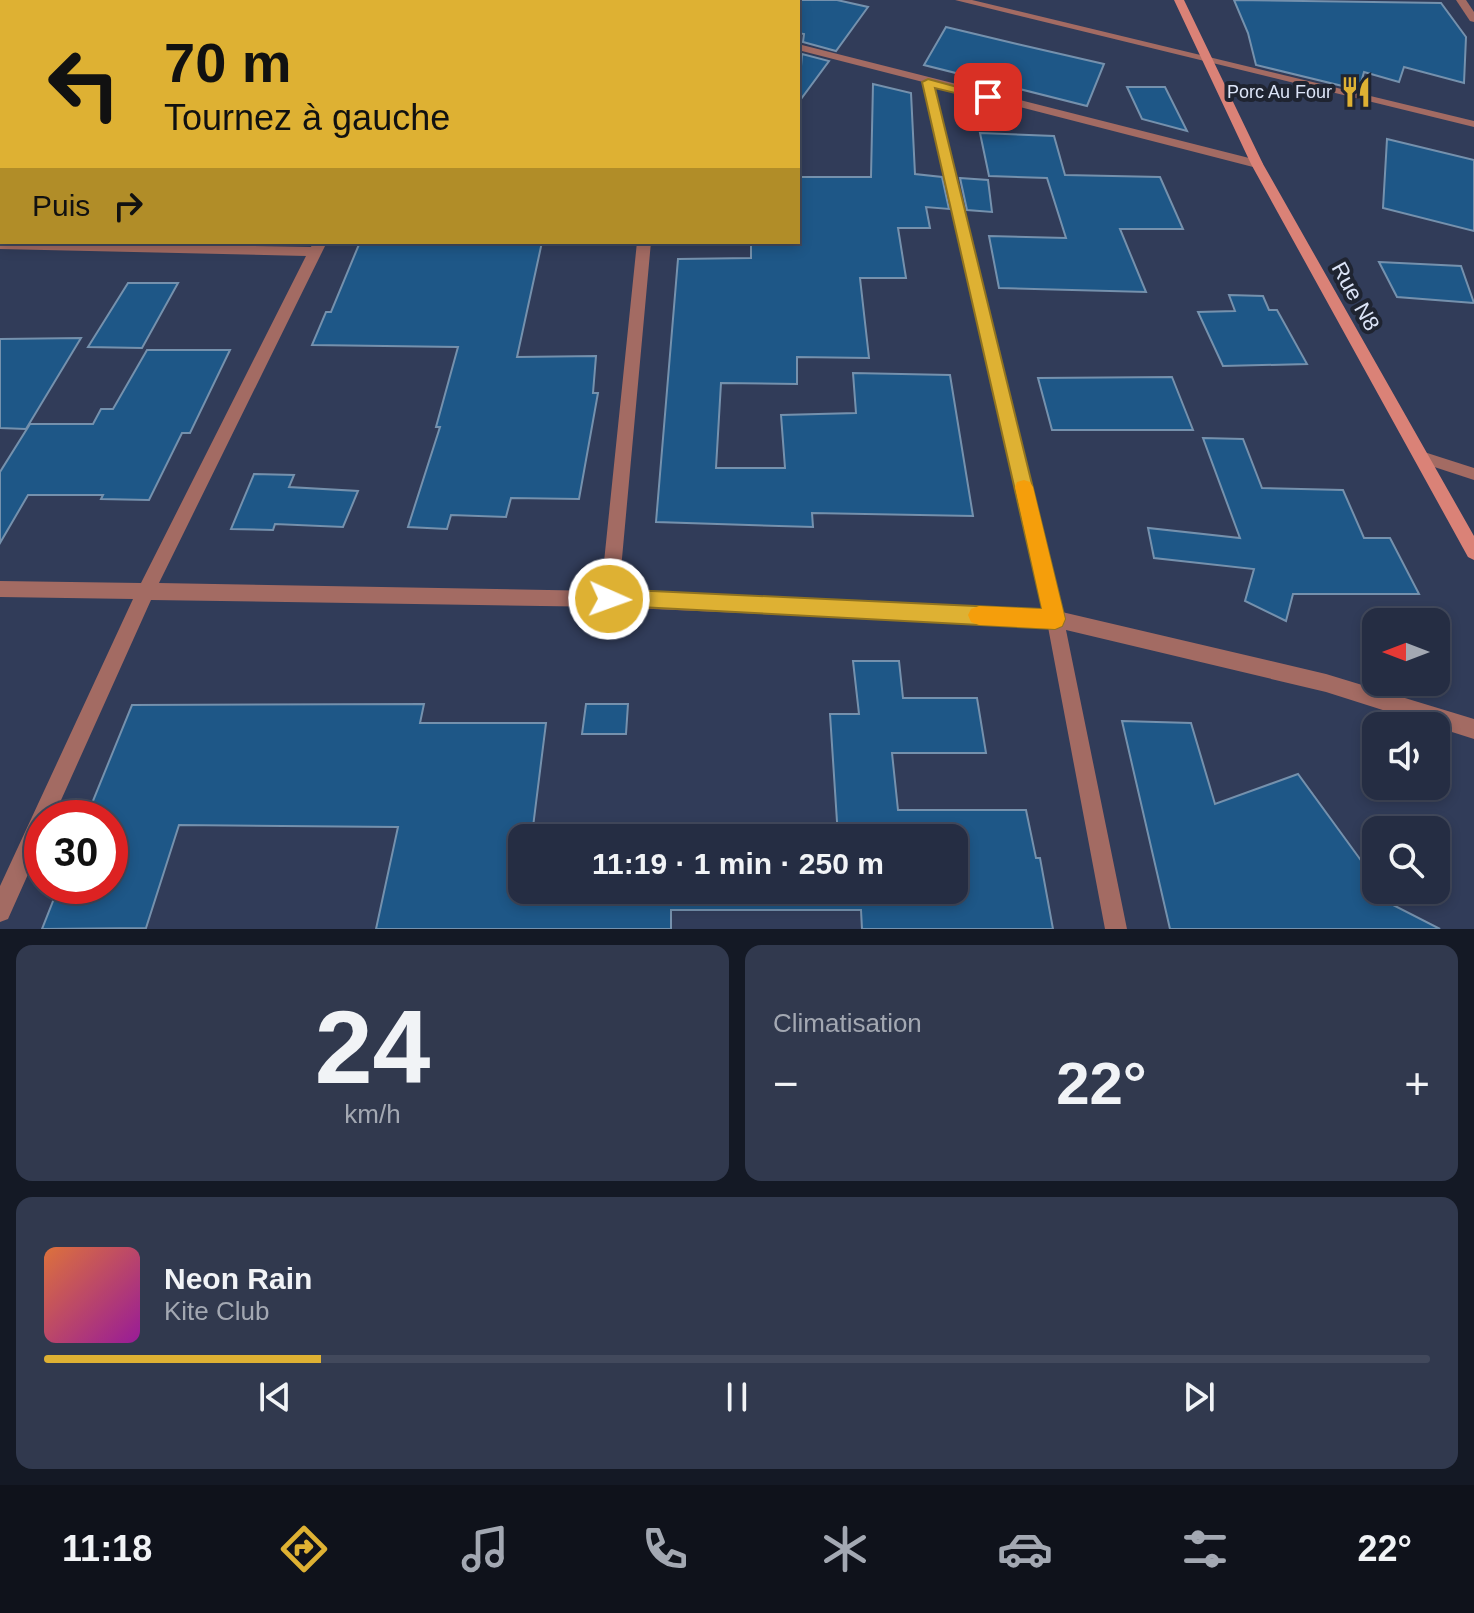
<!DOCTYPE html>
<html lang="fr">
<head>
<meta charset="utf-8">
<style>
	:root { --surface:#252d43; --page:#31394e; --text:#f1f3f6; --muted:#a3a8b2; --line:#42495c; --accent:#deb133 }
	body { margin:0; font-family:Helvetica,sans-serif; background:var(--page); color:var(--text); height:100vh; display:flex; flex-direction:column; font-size:30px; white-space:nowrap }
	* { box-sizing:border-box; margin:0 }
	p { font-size:26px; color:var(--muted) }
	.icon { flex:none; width:44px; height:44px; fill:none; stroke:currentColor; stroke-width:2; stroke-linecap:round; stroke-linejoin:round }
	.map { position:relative; height:929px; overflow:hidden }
	.panel { display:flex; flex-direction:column; gap:16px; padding:16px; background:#141925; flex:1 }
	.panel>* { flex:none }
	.banner { position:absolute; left:0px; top:0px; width:800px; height:244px; box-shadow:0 4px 12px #0003,0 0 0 2px var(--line); background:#deb133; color:#111; overflow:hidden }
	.needle { width:52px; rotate:270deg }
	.fabs { position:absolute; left:1362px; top:608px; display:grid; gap:16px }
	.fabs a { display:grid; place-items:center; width:88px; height:88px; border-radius:16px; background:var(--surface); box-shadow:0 4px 12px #0003,0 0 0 2px var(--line); font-size:40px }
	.speed { position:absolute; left:24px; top:800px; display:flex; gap:16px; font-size:40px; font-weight:700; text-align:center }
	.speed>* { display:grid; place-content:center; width:104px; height:104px; border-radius:50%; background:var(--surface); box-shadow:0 4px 12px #0003,0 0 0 2px var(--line); line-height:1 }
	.speed .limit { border:12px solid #d22; background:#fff; color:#111 }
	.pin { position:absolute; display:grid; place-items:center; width:68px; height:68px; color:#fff; margin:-34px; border-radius:16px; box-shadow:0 4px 12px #0006 }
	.me { position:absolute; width:88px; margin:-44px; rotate:92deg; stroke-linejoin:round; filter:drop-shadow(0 0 6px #0008) }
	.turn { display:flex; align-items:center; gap:28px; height:168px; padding:0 32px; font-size:36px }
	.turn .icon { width:104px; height:104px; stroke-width:2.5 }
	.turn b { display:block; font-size:56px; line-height:68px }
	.then { display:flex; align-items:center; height:76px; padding:0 32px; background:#0003; gap:16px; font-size:30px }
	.big { font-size:60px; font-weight:700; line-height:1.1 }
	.panel .card { flex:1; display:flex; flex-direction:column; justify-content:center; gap:12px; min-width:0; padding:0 28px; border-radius:16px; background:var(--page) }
	.panel .dial { align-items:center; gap:0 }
	.dial b { font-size:104px; line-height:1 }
	.song { display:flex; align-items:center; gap:24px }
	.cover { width:96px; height:96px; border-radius:12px; background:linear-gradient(135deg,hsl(20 70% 55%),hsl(300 70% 35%)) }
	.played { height:8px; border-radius:4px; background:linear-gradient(90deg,var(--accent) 20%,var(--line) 20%) }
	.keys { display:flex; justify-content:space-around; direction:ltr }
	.heat { display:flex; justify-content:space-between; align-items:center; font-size:44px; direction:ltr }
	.panel .tiles { flex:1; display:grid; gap:16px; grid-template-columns:1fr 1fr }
	.card:last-child { grid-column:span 2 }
	.trip { position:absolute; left:508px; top:824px; width:460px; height:80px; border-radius:16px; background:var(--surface); box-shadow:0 4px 12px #0003,0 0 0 2px var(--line); font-weight:700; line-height:80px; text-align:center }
	.menu { display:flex; height:128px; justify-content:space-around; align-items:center; background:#0f121b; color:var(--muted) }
	.menu .icon { width:56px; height:56px }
	.menu .selected { color:var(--accent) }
	.menu b { font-size:36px; color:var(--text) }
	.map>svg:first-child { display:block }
	.building { fill:#1e5787; stroke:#7591ad; stroke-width:2; fill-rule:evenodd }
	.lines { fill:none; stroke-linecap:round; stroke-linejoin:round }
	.lane { fill:#a36b63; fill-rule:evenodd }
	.street { fill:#a36b63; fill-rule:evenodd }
	.secondary { fill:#da8277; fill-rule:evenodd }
	.route { fill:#deb133; stroke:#907321; stroke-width:2 }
	.slow { fill:#f59e0b }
	.labels { text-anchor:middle; stroke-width:8; stroke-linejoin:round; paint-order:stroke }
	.far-poi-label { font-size:18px; fill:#dce4f7; stroke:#1f2431; text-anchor:end }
	.street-label { font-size:22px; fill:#dce4f7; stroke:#1f2431 }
</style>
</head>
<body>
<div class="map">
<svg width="1474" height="929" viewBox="0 0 1474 929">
	<rect width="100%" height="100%" fill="#313c59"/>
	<g class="building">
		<path d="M798 0H837L868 7 836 51 803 42 804 34 798 33Z"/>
		<path d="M1234 0 1441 3 1466 37 1464 83 1404 67 1399 82 1364 72 1359 90 1256 65 1248 33Z"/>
		<path d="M946 27 1017 44 1104 64 1087 106 924 65Z"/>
		<path d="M802 54 829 61 798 103Z"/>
		<path d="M873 84 911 93 915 174 942 177 949 209 926 207 930 228H898L906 278H860L869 358 797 357V384L721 383 716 468H785L781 415 856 413 853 373 950 375 973 516 812 513 813 527 656 522 678 259 751 258V242H798V177H871Z"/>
		<path d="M1127 87H1165L1187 131 1142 119Z"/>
		<path d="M980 133 1054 136 1065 175 1160 177 1183 229H1120L1146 292 999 288 989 236 1066 238 1047 178 989 176Z"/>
		<path d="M1387 139 1474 160V231L1383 208Z"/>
		<path d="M960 178 988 180 992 212 967 210Z"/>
		<path d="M360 242H542L517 357 596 356 593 393H598L579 499 511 498 506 517 451 515 447 529 408 527 440 427H436L458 347 312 345 326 312H331Z"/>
		<path d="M1379 262 1461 266 1474 303 1397 297Z"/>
		<path d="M128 283H178L142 348 88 347Z"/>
		<path d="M1229 295 1263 296 1269 310H1277L1307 364 1223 366 1198 312 1235 311Z"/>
		<path d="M81 338 26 429 0 428V339Z"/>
		<path d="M147 350H230L190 433H182L149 500 101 499 103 495H28L0 543V472L30 424H93L101 409H113Z"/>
		<path d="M1172 377 1193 430H1052L1038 378Z"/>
		<path d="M1203 438 1243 439 1262 488 1343 490 1364 538H1390L1419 594H1293L1286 621 1245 601 1254 569 1154 558 1148 528 1240 538Z"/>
		<path d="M254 474 294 475 289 487 358 491 343 527 275 524 273 530 231 529Z"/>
		<path d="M853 661H899L903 698H977L986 753H892L898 810H1026L1036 858H1040L1053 929H862L861 910H671V929H376L398 827 179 825 146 928 42 929 59 886H110V818H86L132 705 424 704 420 723H546L533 827H675L674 838 838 837 830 714H859ZM522 838H954V890H522Z"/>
		<path d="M586 704H628L626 734H582Z"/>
		<path d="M1122 721 1191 723 1215 804 1298 774 1376 881V890H1382L1391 904 1440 929H1170Z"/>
	</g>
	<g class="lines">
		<path class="lane" d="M1421 451 1474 468V480L1416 461 1414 457 1416 453Z"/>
		<g class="street">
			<path d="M423 0H433L422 2Z"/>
			<path d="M615 0H632L633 2H616Z"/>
			<path d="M955 0H972L1474 121V127Z"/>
			<path d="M1456 0H1466L1474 12V22L1470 21Z"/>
			<path d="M798 44 1261 161 1263 164 1257 168 934 85 1062 612 1326 674 1474 719V739L1326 692 1066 630 1127 929H1105L1048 627 609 607 151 600 53 818H42V843L8 919 0 922V886L133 599 0 597V581L141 583 306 256 0 249V241L311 247 313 242H327L159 583 601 591 637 242H651L619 591 1044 610 923 82 798 50Z"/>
		</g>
		<path class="secondary" d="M1174 0H1184L1263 164 1474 536V560L1468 557 1251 164Z"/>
	</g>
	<path class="route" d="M928 79 994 97 988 101 935 88 1065 619 1062 626 1055 629 601 605 598 599 601 592 609 589 1042 609 922 82Z"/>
	<path class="slow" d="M1024 480 1030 482 1033 487 1065 619 1062 626 1055 629 979 625 971 622 968 615 971 609 979 606 1042 609 1015 487 1017 482Z"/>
	<defs>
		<symbol id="restaurant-bare" viewBox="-9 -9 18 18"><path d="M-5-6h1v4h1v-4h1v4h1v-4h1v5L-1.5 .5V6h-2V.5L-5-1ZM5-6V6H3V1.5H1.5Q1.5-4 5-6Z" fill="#deb133" stroke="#1f2431" stroke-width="2.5" paint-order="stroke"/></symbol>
	</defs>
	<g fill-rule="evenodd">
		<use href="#restaurant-bare" x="1334" y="70" width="44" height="44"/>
	</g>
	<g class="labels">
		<g class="far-poi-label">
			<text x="1332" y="98">Porc Au Four</text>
		</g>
		<g class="street-label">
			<text transform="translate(1356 296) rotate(61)" y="8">Rue N8</text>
		</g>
	</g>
</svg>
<div class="fabs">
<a><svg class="needle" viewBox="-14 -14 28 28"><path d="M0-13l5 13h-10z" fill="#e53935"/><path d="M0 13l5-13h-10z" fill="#a3a8b2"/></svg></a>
<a><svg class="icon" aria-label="sound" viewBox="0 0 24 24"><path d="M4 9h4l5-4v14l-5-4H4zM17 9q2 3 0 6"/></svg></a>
<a><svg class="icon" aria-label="search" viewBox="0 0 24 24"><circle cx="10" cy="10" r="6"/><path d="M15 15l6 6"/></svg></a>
</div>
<div class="speed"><div class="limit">30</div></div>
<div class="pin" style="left:988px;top:97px;background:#d93025"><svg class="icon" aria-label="arrive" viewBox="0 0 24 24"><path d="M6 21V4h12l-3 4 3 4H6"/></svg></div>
<svg class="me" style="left:609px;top:599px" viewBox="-20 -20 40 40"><circle r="17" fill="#deb133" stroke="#fff" stroke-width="3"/><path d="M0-11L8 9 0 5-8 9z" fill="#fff"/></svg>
<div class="trip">11:19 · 1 min · 250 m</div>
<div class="banner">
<div class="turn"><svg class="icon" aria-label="left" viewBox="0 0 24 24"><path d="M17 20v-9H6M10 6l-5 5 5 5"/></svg><div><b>70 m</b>Tournez à gauche</div></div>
<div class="then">Puis<svg class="icon" aria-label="right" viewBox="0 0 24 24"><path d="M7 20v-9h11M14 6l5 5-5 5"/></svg></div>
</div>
</div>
<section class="panel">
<div class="tiles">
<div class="card dial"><b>24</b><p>km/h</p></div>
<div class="card"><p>Climatisation</p>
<div class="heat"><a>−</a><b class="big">22°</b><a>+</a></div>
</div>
<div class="card">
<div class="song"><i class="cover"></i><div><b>Neon Rain</b><p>Kite Club</p></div></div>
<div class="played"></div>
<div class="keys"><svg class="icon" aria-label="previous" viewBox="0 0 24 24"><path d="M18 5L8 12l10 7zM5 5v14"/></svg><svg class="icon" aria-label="pause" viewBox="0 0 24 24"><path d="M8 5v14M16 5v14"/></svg><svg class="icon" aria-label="next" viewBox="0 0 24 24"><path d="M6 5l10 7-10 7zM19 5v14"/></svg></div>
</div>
</div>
</section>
<nav class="menu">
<b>11:18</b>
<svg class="icon selected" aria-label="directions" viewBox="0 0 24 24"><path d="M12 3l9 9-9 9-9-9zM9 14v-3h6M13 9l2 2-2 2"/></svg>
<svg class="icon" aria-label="music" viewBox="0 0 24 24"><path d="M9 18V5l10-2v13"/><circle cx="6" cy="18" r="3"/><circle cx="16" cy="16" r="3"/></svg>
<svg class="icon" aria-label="phone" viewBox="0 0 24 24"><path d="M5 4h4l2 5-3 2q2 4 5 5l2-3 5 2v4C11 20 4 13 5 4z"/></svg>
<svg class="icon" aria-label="climate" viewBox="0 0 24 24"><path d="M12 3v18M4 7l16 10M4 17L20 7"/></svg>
<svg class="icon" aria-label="car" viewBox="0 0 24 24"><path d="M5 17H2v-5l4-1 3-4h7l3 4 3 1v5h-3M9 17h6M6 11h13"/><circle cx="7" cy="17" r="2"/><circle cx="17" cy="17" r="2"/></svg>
<svg class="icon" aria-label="filters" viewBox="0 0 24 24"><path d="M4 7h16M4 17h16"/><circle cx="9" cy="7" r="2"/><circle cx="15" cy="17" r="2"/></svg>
<b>22°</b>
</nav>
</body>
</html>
